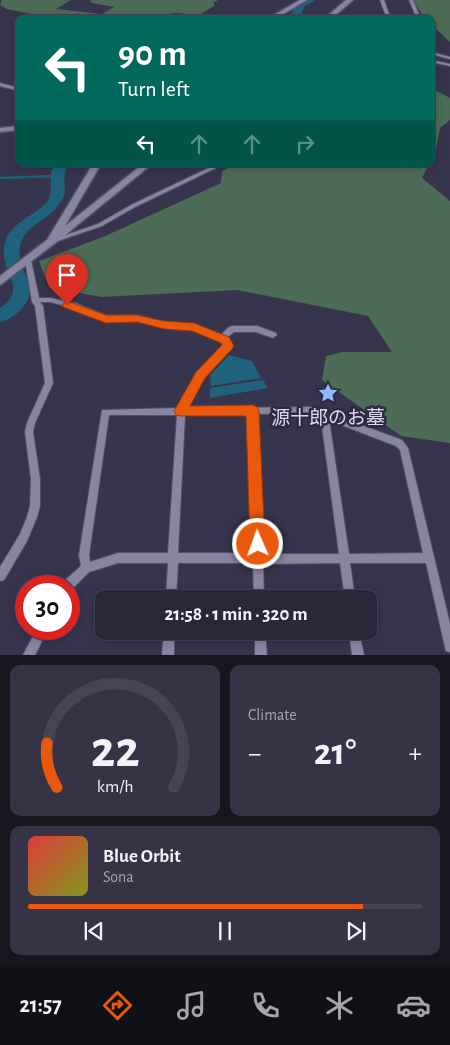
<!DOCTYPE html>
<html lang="en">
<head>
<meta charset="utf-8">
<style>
	:root { --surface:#29273a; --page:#353345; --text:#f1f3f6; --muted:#a5a5af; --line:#454454; --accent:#ea580c }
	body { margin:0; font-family:"Alegreya Sans","Noto Sans JP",sans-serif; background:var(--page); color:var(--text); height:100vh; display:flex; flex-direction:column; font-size:19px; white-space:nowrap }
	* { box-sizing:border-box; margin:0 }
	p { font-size:16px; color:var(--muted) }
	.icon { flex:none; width:28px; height:28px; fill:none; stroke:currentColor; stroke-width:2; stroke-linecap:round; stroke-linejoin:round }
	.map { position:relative; height:655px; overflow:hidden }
	.drawer { display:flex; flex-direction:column; gap:10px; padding:10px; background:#171520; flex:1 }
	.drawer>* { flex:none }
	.top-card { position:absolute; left:15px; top:15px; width:420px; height:152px; border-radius:10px; box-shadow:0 2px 8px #0003,0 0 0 1px var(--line); background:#00695c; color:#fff; overflow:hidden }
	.speed { position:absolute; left:15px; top:575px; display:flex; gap:10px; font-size:25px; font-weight:700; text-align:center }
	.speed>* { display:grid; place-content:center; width:65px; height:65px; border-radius:50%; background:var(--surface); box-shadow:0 2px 8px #0003,0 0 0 1px var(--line); line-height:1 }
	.speed .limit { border:8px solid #d22; background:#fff; color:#111 }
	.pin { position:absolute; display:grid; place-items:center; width:42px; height:42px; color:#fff; margin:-51px -21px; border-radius:50% 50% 50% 0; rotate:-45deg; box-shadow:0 0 5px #0007 }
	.pin .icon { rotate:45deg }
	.me { position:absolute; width:55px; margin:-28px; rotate:358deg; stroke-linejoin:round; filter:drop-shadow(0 0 4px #0008) }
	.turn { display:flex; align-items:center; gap:18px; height:105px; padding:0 20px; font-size:22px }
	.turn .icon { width:65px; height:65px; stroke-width:2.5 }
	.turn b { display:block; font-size:35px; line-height:42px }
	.lanes { display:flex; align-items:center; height:48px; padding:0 20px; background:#0003; justify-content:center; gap:25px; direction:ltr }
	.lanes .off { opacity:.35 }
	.big { font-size:38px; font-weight:600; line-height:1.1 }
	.drawer .widget { flex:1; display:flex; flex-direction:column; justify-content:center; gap:8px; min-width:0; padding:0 18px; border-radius:10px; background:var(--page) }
	.drawer .dial { align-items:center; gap:0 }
	.dial svg { height:130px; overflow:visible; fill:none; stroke:var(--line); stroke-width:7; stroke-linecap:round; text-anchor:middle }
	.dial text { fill:var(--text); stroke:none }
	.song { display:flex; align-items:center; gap:15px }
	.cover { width:60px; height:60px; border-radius:8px; background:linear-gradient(135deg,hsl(0 70% 55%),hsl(70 70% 35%)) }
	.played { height:5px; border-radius:2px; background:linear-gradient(90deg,var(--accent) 85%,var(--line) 85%) }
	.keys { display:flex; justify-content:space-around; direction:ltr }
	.heat { display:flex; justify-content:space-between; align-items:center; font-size:28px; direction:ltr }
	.drawer .tiles { flex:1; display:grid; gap:10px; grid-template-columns:1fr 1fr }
	.widget:last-child { grid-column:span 2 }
	.trip { position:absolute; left:95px; top:590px; width:282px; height:50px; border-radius:10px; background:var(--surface); box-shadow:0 2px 8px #0003,0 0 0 1px var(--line); font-weight:600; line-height:50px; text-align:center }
	.dock { display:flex; height:80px; justify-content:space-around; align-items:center; background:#101017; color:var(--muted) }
	.dock .icon { width:35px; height:35px }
	.dock .active { color:var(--accent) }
	.dock b { font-size:22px; color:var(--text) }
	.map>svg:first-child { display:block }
	.green { fill:#4c6c57 }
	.water { fill:#20627c }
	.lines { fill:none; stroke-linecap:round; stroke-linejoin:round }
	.stream { stroke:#20627c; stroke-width:2.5 }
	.river { fill:#20627c; fill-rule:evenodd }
	.street-casing { stroke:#535166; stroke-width:2 }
	.secondary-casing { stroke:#535166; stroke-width:3 }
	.street { fill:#8785a1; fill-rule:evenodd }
	.secondary { fill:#8785a1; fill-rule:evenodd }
	.route { fill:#ea580c; stroke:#983908 }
	.labels { text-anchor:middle; stroke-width:5; stroke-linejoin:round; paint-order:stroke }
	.poi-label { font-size:19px; fill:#dbdaea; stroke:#2d2a42 }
</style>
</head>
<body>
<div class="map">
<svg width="450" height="655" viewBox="0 0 450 655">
	<rect width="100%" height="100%" fill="#37344d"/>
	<g class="green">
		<path d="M2 0H71L56 9 102 14 114 7 92 3 90 0H218L213 3 215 5 196 17C180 11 168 12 153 19H57L7 9 0 5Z"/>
		<path d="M413 0H450V42L431 24V19L424 18Z"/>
		<path d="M431 88 450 98V120L440 128 435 154 431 160Z"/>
		<path d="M236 164H429L422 178 450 201V443L401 436 322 380 326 356 342 352H392L368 316 237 290 101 297 49 287 39 261 103 237 221 183 222 171Z"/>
	</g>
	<g class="water">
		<path d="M229 355 252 361 261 378 211 386 210 375Z"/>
		<path d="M263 380 268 388 210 398V388Z"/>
	</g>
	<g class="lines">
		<path class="stream" d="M0 178 56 176"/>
		<g class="river">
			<path d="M303 0H315L304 7 299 19H289L297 3Z"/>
			<path d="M55 164H70C58 179 70 187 62 200 56 210 48 216 39 222 9 242 20 261 31 290 28 306 15 318 0 322V308C29 289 1 273 4 247 8 221 35 218 48 200 55 189 46 175 55 164Z"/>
		</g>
		<defs>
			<g id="street">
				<path d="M380 0H384L391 19H387Z"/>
				<path d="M409 0H413L421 19H417Z"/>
				<path d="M431 52 450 57V59L431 54Z"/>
				<path d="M431 60 450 64V66L431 62Z"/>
				<path d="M0 83 19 88V91L0 86Z"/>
				<path d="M217 164H224L135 207 102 226 55 242 53 243 50 241 51 240 98 224 131 205Z"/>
				<path d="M26 258H30L31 260 39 298H50L75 303 107 316 137 315 164 322 194 324 221 335 229 327 232 326H257L276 333 277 335 273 338 256 332H234L226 338 232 346 231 348 203 377 187 408 312 407 402 440 408 448 450 624V652L446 651 445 647 426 563H350L355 599H345L340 563 263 564 264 599H254L253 563H178L176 599H166L168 563H118L89 572 71 590H69V586H62L63 582 81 566 79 555 102 410 178 408 197 373 224 346 219 340 193 330 164 328 137 321 106 322 73 308 50 302H40L43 306 53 383 35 423 33 432 40 479V506L37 517 27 541 4 580 0 581V567L20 534 27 517 30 506 31 479 25 432 27 423 45 383 35 306 32 302 25 260ZM312 413 323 418 322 426 339 554H263L257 414ZM249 414 253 553H178L185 415ZM109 415H177L168 553H118L90 562 89 555ZM331 421 396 446 400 450 423 553 349 554 330 426Z"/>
				<path d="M37 629H48L35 655H23Z"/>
				<path d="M164 631H174V655H162Z"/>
				<path d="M255 631H265L267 655H255Z"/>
				<path d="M349 631H359L364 655H352Z"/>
			</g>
			<g id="secondary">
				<path d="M300 0H307L275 19H267Z"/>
				<path d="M346 0H353L331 19H324Z"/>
				<path d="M19 126V130L0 132V128Z"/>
				<path d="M93 164H101L65 226 143 164H152L58 241 0 285V276L47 240Z"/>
			</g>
		</defs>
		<use href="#street" class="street-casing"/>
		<use href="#secondary" class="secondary-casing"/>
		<use href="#street" class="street"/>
		<use href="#secondary" class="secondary"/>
	</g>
	<path class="route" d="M67 301 106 315H137L164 321 194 323 229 337 234 346 232 349 205 378 190 406 253 405 257 407 259 411 265 544 263 549 258 551 252 549 250 544 246 416H181L176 415 174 411 196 372 222 345 221 343 192 331 164 329 137 322 106 323 63 307 62 305Z"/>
	<defs>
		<symbol id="sight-bare" viewBox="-9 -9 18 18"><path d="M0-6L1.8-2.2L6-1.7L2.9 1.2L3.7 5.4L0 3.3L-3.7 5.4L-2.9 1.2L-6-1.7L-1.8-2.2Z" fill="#8fb8fd" stroke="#2d2a42" stroke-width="2.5" paint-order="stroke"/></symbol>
	</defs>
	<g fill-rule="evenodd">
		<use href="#sight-bare" x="314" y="379" width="28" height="28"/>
	</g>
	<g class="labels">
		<g class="poi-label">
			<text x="328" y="424">源十郎のお墓</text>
		</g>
	</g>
</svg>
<div class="speed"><div class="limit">30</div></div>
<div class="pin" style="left:67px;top:305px;background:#d93025"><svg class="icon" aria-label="arrive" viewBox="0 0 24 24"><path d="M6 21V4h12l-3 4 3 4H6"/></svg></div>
<svg class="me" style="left:258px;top:544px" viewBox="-20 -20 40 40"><circle r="17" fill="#ea580c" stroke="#fff" stroke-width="3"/><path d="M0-11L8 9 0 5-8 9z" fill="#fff"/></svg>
<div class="trip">21:58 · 1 min · 320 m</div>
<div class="top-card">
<div class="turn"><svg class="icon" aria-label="left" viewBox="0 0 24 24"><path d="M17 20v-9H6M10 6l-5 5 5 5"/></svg><div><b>90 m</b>Turn left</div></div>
<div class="lanes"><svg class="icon" aria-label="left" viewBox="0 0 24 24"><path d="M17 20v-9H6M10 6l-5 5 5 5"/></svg><svg class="icon off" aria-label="ahead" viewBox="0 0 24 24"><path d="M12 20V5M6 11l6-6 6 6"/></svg><svg class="icon off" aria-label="ahead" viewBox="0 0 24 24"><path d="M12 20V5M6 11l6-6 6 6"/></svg><svg class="icon off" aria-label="right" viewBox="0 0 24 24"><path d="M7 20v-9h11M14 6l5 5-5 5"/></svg></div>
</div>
</div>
<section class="drawer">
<div class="tiles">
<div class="widget dial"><svg viewBox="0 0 100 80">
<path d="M14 69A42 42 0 1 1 86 69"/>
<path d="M14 69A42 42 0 0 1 8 42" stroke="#ea580c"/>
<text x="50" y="56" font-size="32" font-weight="700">22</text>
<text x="50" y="72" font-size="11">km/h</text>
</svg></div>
<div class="widget"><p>Climate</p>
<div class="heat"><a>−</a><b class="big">21°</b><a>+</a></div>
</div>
<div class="widget">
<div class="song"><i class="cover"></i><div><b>Blue Orbit</b><p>Sona</p></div></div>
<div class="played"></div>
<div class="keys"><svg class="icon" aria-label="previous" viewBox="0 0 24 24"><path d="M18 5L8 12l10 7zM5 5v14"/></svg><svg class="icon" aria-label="pause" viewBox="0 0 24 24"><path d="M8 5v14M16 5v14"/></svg><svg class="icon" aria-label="next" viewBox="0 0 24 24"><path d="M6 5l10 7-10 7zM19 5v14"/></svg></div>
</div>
</div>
</section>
<nav class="dock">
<b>21:57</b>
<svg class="icon active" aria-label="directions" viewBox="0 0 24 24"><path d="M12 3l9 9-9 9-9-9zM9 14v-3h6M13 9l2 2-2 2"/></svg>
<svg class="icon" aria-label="music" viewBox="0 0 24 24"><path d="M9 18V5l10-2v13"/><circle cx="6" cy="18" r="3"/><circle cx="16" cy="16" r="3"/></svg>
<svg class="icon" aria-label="phone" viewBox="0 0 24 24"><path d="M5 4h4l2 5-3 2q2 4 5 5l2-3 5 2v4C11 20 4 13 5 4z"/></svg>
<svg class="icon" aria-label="climate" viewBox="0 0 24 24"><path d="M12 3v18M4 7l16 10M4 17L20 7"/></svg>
<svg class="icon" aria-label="car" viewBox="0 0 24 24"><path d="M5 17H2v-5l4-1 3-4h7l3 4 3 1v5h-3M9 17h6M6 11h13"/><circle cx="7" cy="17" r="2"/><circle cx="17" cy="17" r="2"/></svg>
</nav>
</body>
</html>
